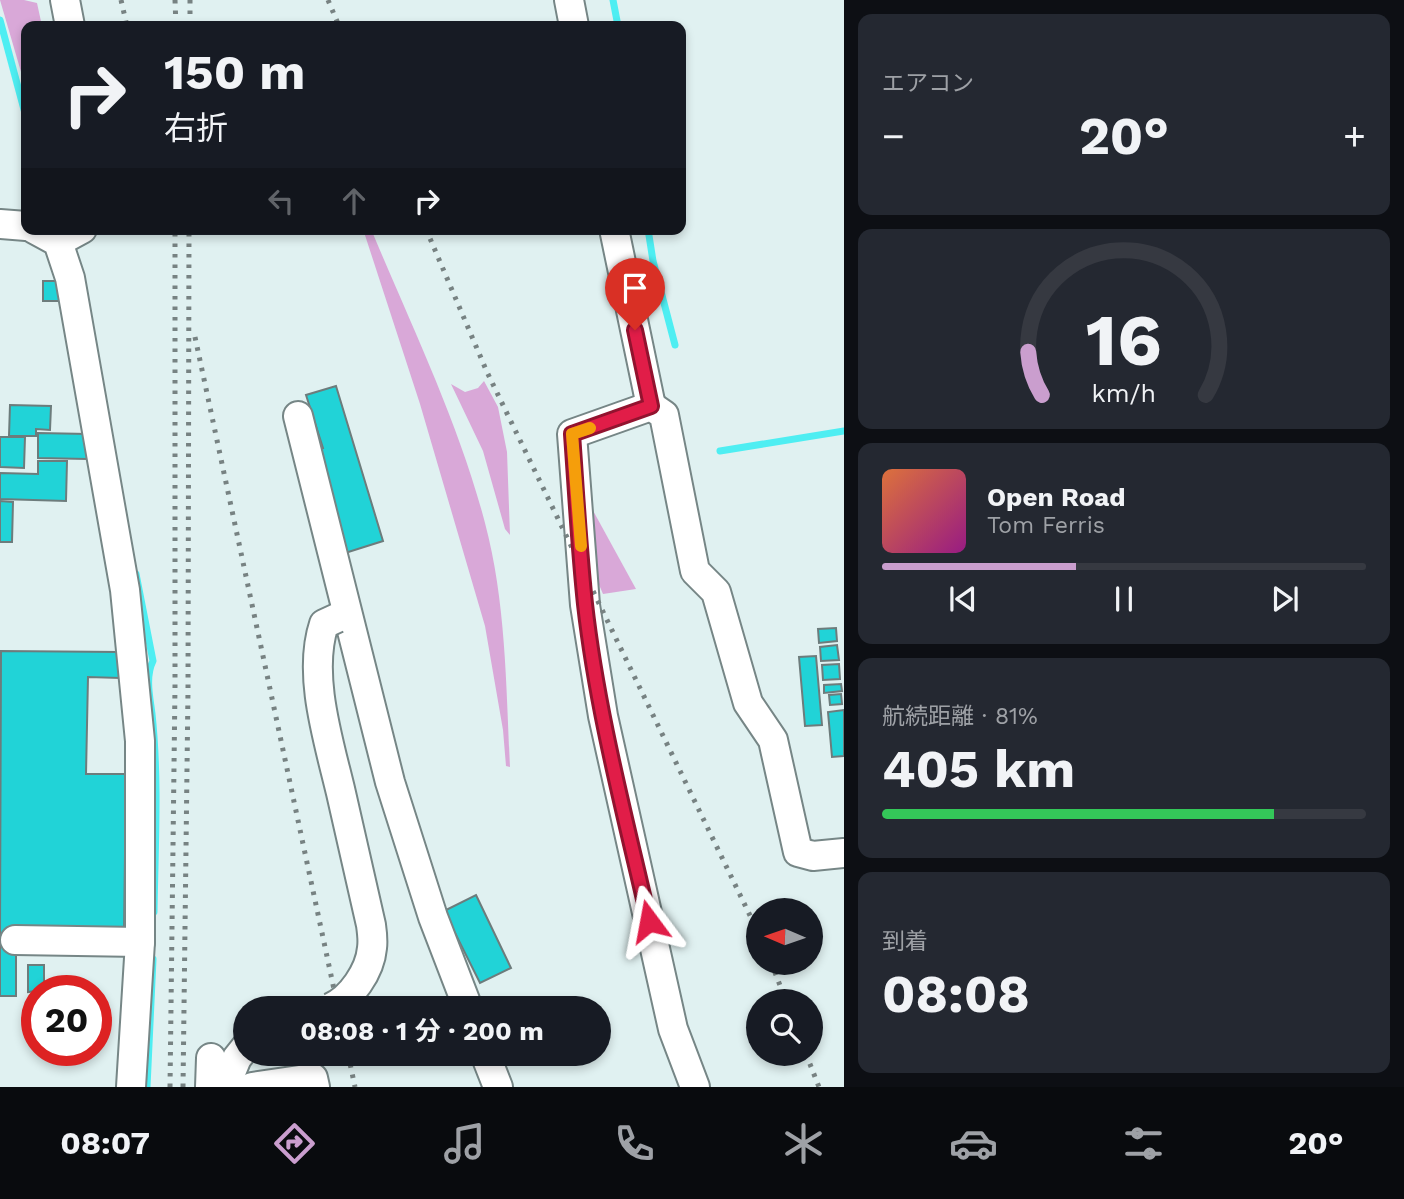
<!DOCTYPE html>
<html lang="ja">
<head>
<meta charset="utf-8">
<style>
	:root { --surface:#171b24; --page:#242831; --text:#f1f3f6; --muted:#9ea1a6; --line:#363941; --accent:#ca9ece }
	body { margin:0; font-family:"Work Sans","Noto Sans JP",sans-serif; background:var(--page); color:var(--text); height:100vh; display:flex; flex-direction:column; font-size:26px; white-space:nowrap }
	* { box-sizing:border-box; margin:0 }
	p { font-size:23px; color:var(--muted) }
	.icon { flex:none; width:38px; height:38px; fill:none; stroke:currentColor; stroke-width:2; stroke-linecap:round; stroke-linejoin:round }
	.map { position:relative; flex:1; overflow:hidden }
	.side { display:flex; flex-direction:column; gap:14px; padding:14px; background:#0d0f14; width:560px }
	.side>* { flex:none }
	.guide { position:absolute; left:21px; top:21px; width:665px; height:214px; border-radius:14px; box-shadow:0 4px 10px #0003; background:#171b24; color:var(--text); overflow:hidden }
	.needle { width:46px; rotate:272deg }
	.fabs { position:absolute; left:746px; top:898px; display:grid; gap:14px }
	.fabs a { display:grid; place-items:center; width:77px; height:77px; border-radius:50%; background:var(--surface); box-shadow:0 4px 10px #0003; font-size:35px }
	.speed { position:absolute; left:21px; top:975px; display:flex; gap:14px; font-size:35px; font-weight:700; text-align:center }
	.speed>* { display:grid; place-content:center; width:91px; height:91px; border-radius:50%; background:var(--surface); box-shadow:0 4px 10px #0003; line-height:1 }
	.speed .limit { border:10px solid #d22; background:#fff; color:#111 }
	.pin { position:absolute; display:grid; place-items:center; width:60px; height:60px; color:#fff; margin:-72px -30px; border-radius:50% 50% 50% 0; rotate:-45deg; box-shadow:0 0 7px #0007 }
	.pin .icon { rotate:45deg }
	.me { position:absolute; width:77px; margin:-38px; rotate:347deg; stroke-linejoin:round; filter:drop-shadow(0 0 5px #0008) }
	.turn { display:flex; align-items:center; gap:24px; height:147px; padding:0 28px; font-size:32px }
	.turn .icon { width:91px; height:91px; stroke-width:2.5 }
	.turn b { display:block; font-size:49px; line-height:60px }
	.lanes { display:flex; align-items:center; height:66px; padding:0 28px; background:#0003; justify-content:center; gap:35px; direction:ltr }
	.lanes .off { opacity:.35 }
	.big { font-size:52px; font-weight:700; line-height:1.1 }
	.side .widget { flex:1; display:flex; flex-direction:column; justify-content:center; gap:10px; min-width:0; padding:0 24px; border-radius:14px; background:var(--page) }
	.side .dial { align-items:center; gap:0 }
	.dial svg { height:182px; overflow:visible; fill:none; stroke:var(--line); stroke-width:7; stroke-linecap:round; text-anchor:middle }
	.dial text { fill:var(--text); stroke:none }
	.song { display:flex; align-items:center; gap:21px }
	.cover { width:84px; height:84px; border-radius:10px; background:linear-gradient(135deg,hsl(20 70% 55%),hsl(310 70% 35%)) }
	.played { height:7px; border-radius:4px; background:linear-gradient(90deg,var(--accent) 40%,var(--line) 40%) }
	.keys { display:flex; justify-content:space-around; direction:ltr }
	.heat { display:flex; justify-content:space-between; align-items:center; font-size:38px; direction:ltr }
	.charge { height:10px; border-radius:5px; background:linear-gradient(90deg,#34c759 81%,var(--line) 0) }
	.trip { position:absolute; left:233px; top:996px; width:378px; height:70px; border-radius:35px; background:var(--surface); box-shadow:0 4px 10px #0003; font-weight:700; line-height:70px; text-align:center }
	.tab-bar { display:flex; height:112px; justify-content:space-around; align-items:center; background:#090b0e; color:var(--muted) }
	.tab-bar .icon { width:49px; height:49px }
	.tab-bar .active { color:var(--accent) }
	.tab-bar b { font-size:32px; color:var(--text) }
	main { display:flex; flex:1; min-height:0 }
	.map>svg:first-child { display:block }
	.green { fill:#d9a8d8 }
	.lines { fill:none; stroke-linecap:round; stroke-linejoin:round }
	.stream { stroke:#4eeef2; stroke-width:7 }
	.building { fill:#21d3d7; stroke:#6d7c7c; stroke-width:2 }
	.minor-casing { stroke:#768686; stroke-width:32 }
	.minor { stroke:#fff; stroke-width:28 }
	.rail { stroke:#778282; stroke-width:5; stroke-dasharray:3.5 7; stroke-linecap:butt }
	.minor-bridge-casing { stroke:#768686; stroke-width:32; stroke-linecap:butt }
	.minor-bridge { stroke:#fff; stroke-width:28 }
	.route-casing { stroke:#92132f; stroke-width:18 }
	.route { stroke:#e11d48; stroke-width:12 }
	.slow { stroke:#f59e0b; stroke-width:12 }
</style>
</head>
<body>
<main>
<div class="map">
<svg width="844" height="1087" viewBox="0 0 844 1087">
	<rect width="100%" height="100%" fill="#e0f1f1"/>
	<g class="green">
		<path d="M0 0H24L37 3 42 26H26V89Z"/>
		<path d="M363 229H371C411 325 459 423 485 523 506 602 506 685 510 767L506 766 503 730 485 626 420 404Z"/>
		<path d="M484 381 498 407 507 452 510 535 505 529 483 451 451 384 465 392 478 388Z"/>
		<path d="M585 496 636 589 603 594 591 566Z"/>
	</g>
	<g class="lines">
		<g class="stream">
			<path d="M613 0 618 26"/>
			<path d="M0 20 26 117"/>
			<path d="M648 229 653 261 675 345"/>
			<path d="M720 451 844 431"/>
			<path d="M136 574 153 661C145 677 150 697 152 714 159 780 155 846 154 912"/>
			<path d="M147 1087 153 959"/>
		</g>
	</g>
	<g class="building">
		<rect x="43" y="281" width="17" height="20"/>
		<path d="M336 386 383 541 342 554 311 452 323 448 306 395Z"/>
		<path d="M10 405 51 406 50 430 36 429V436H9Z"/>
		<path d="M38 433 88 434 87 459 38 458Z"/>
		<path d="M0 437H25L24 468 0 467Z"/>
		<path d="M38 461H67L66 501 0 499V473L38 474Z"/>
		<path d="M0 501 13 502 12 542H0Z"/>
		<path d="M836 628 837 641 819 643 818 629Z"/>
		<path d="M837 645 839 660 821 661 820 647Z"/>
		<path d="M1 651 120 652V678L88 677 86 774H126L124 935 0 934Z"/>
		<path d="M816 656 822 725 805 726 799 657Z"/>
		<path d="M839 664 840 679 823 680 822 665Z"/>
		<path d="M841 684 842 691 824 693V685Z"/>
		<path d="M841 694 842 704 830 705 829 695Z"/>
		<path d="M844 710V756L832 757 828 712Z"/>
		<path d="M476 895 511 968 480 983 444 911Z"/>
		<rect x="0" y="946" width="16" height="50"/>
		<path d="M28 965H44V990L28 992Z"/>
	</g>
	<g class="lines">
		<defs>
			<g id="minor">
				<path d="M65 0 70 26"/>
				<path d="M569 0 574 26"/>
				<path d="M0 224 26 226"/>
				<path d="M34 229 58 242 70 278 125 590 140 741V942L131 1087"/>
				<path d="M614 229 651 406"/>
				<path d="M58 242 82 229"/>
				<path d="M298 416 390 782 433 917 468 1008"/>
				<path d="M15 940 140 942"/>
				<path d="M485 1054 498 1087"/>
				<path d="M210 1087 211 1058"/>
				<path d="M225 1087 237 1058 245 1048"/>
				<path d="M252 1087 313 1078 315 1087"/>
				<path d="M695 1087 673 1029 603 716 585 605 572 434 651 406 664 415 695 571 716 592 748 703 773 740 798 852 813 856 844 853"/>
			</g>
		</defs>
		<use href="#minor" class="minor-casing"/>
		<use href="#minor" class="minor"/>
		<g class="rail">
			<path d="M121 0 127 26"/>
			<path d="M175 0 176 26"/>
			<path d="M190 0V26"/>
			<path d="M328 0 339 26"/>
			<path d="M426 229 487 372 758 932"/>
			<path d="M195 337 338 1008"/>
			<path d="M771 962 786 1001"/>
			<path d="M348 1054 355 1087"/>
			<path d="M806 1054 819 1087"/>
			<path d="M170 1087 175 686V229"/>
			<path d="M183 1087 188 690 189 229"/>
		</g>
		<defs>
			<path id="minor-bridge" d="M330 1008C351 999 370 971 372 948 373 941 372 932 371 925 361 881 351 837 341 793 329 742 307 675 324 624L337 618"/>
		</defs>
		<use href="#minor-bridge" class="minor-bridge-casing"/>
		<use href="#minor-bridge" class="minor-bridge"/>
	</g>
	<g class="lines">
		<defs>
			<path id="route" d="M635 330 651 406 572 434C576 490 579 547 585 604 597 711 625 816 649 921"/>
		</defs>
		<use href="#route" class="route-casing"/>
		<use href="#route" class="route"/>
		<path class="slow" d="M581 546 572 434 590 428"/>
	</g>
</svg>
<div class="fabs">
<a><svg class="needle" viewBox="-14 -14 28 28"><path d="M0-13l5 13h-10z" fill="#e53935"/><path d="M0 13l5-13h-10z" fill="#9ea1a6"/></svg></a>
<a><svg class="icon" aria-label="search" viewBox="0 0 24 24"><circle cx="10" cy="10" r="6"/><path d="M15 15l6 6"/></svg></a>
</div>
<div class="speed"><div class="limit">20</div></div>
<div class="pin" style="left:635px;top:330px;background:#d93025"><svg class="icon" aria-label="arrive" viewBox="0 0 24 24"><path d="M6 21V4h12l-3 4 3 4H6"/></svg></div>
<svg class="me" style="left:649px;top:921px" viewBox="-20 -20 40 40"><path d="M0-17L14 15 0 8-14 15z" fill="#e11d48" stroke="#fff" stroke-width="4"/></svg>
<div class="trip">08:08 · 1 分 · 200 m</div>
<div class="guide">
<div class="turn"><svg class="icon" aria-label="right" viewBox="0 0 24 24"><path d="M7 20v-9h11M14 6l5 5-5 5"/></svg><div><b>150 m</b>右折</div></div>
<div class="lanes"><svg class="icon off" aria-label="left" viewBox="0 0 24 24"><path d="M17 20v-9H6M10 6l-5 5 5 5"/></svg><svg class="icon off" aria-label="ahead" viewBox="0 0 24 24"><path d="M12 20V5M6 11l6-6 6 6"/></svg><svg class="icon" aria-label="right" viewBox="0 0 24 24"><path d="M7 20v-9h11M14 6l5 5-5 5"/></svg></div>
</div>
</div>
<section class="side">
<div class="widget"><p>エアコン</p>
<div class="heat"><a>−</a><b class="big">20°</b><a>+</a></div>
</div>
<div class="widget dial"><svg viewBox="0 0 100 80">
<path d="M14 69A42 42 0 1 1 86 69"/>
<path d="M14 69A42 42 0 0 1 8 50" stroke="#ca9ece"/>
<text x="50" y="56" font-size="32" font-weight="700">16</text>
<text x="50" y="72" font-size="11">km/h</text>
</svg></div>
<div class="widget">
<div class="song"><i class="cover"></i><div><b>Open Road</b><p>Tom Ferris</p></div></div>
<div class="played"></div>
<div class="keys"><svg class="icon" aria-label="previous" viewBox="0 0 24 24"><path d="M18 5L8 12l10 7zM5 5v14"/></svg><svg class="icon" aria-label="pause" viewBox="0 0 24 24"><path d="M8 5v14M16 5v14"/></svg><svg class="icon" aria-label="next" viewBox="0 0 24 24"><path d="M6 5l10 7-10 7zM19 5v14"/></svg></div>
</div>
<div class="widget"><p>航続距離 · 81%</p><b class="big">405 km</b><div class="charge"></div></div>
<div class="widget"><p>到着</p><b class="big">08:08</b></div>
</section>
</main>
<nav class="tab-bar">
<b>08:07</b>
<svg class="icon active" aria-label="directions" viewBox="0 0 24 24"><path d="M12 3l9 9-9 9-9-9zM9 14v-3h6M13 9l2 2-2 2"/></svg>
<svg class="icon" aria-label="music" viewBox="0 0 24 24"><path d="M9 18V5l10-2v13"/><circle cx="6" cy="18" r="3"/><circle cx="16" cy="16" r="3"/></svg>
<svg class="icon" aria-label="phone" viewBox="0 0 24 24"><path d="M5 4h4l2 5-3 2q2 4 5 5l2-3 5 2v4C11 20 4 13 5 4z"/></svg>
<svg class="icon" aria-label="climate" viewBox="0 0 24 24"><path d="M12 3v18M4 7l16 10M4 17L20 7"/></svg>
<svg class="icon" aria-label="car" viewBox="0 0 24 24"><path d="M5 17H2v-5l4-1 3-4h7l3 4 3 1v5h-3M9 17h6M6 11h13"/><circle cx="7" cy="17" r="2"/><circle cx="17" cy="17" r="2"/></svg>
<svg class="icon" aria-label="filters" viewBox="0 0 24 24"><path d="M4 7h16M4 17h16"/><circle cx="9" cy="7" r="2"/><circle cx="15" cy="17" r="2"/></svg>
<b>20°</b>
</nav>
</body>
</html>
